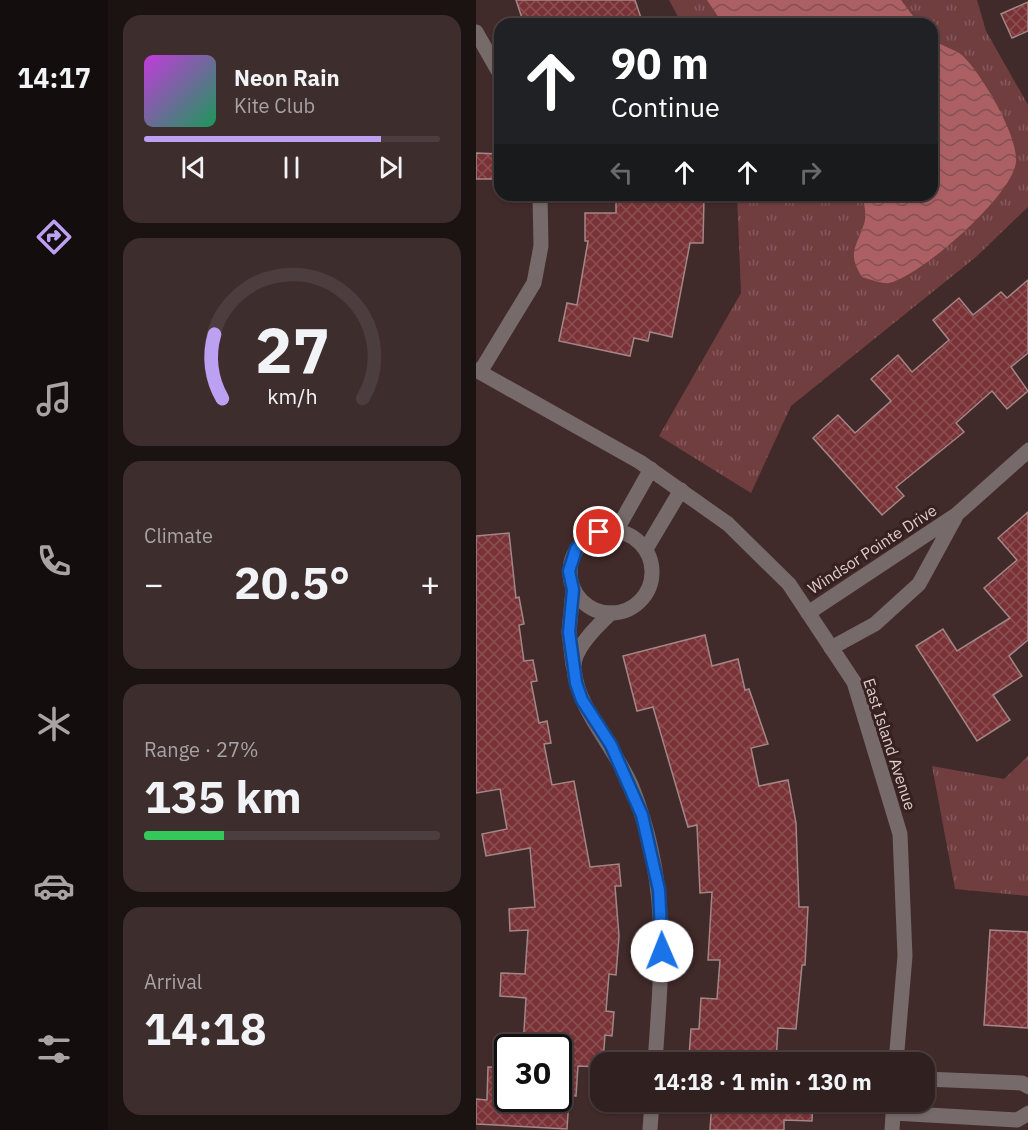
<!DOCTYPE html>
<html lang="en">
<head>
<meta charset="utf-8">
<style>
	:root { --surface:#312020; --page:#3d2d2d; --text:#f1f3f6; --muted:#a8a3a5; --line:#4c3e3e; --accent:#bca0f2 }
	body { margin:0; font-family:"IBM Plex Sans",sans-serif; background:var(--page); color:var(--text); height:100vh; display:flex; flex-direction:column; font-size:22px; white-space:nowrap }
	* { box-sizing:border-box; margin:0 }
	p { font-size:20px; color:var(--muted) }
	.icon { flex:none; width:33px; height:33px; fill:none; stroke:currentColor; stroke-width:2; stroke-linecap:round; stroke-linejoin:round }
	.map { position:relative; flex:1; overflow:hidden }
	.details { display:flex; flex-direction:column; gap:15px; padding:15px; background:#1b1212; width:368px }
	.details>* { flex:none }
	.hud { position:absolute; left:18px; top:18px; width:444px; height:183px; border-radius:18px; box-shadow:0 2px 4px #0004,0 0 0 2px var(--line); background:#202124; color:#fff; overflow:hidden }
	.speed { position:absolute; left:18px; top:1034px; display:flex; gap:12px; font-size:30px; font-weight:700; text-align:center }
	.speed>* { display:grid; place-content:center; width:78px; height:78px; border-radius:50%; background:var(--surface); box-shadow:0 2px 4px #0004,0 0 0 2px var(--line); line-height:1 }
	.speed .limit { border:3px solid #111; border-radius:9px; background:#fff; color:#111 }
	.pin { position:absolute; display:grid; place-items:center; width:51px; height:51px; color:#fff; margin:-26px; border:3px solid #fff; border-radius:50%; box-shadow:0 2px 6px #0007 }
	.me { position:absolute; width:66px; margin:-33px; rotate:359deg; stroke-linejoin:round; filter:drop-shadow(0 0 4px #0008) }
	.turn { display:flex; align-items:center; gap:21px; height:126px; padding:0 18px; font-size:27px }
	.turn .icon { width:78px; height:78px; stroke-width:2.5 }
	.turn b { display:block; font-size:42px; line-height:51px }
	.lanes { display:flex; align-items:center; height:57px; padding:0 18px; background:#0003; justify-content:center; gap:30px; direction:ltr }
	.lanes .off { opacity:.35 }
	.big { font-size:45px; font-weight:800; line-height:1.1 }
	.details .widget { flex:1; display:flex; flex-direction:column; justify-content:center; gap:9px; min-width:0; padding:0 21px; border-radius:18px; background:var(--page) }
	.details .dial { align-items:center; gap:0 }
	.dial svg { height:156px; overflow:visible; fill:none; stroke:var(--line); stroke-width:7; stroke-linecap:round; text-anchor:middle }
	.dial text { fill:var(--text); stroke:none }
	.song { display:flex; align-items:center; gap:18px }
	.cover { width:72px; height:72px; border-radius:9px; background:linear-gradient(135deg,hsl(290 70% 55%),hsl(150 70% 35%)) }
	.played { height:6px; border-radius:3px; background:linear-gradient(90deg,var(--accent) 80%,var(--line) 80%) }
	.keys { display:flex; justify-content:space-around; direction:ltr }
	.heat { display:flex; justify-content:space-between; align-items:center; font-size:33px; direction:ltr }
	.charge { height:9px; border-radius:4px; background:linear-gradient(90deg,#34c759 27%,var(--line) 0) }
	.trip { position:absolute; left:114px; top:1052px; width:345px; height:60px; border-radius:18px; background:var(--surface); box-shadow:0 2px 4px #0004,0 0 0 2px var(--line); font-weight:800; line-height:60px; text-align:center }
	main { display:flex; flex:1; min-height:0 }
	.tabs { display:flex; flex-direction:column; width:108px; justify-content:space-around; align-items:center; background:#140d0d; color:var(--muted) }
	.tabs .icon { width:42px; height:42px }
	.tabs .selected { color:var(--accent) }
	.tabs b { font-size:27px; color:var(--text) }
	.map>svg:first-child { display:block }
	.grass { fill:url(#grass-tufts) }
	.water { fill:url(#water-waves) }
	.building { fill:url(#building-cross-hatch); stroke:#a38686; stroke-width:1.5 }
	.lines { fill:none; stroke-linecap:round; stroke-linejoin:round }
	.minor { stroke:#776a6a; stroke-width:15 }
	.route-casing { stroke:#114b97; stroke-width:15 }
	.route { stroke:#1a73e8; stroke-width:10 }
	.labels { text-anchor:middle; stroke-width:6; stroke-linejoin:round; paint-order:stroke }
	.street-label { font-size:16px; fill:#decece; stroke:#372020 }
</style>
</head>
<body>
<main>
<nav class="tabs">
<b>14:17</b>
<svg class="icon selected" aria-label="directions" viewBox="0 0 24 24"><path d="M12 3l9 9-9 9-9-9zM9 14v-3h6M13 9l2 2-2 2"/></svg>
<svg class="icon" aria-label="music" viewBox="0 0 24 24"><path d="M9 18V5l10-2v13"/><circle cx="6" cy="18" r="3"/><circle cx="16" cy="16" r="3"/></svg>
<svg class="icon" aria-label="phone" viewBox="0 0 24 24"><path d="M5 4h4l2 5-3 2q2 4 5 5l2-3 5 2v4C11 20 4 13 5 4z"/></svg>
<svg class="icon" aria-label="climate" viewBox="0 0 24 24"><path d="M12 3v18M4 7l16 10M4 17L20 7"/></svg>
<svg class="icon" aria-label="car" viewBox="0 0 24 24"><path d="M5 17H2v-5l4-1 3-4h7l3 4 3 1v5h-3M9 17h6M6 11h13"/><circle cx="7" cy="17" r="2"/><circle cx="17" cy="17" r="2"/></svg>
<svg class="icon" aria-label="filters" viewBox="0 0 24 24"><path d="M4 7h16M4 17h16"/><circle cx="9" cy="7" r="2"/><circle cx="15" cy="17" r="2"/></svg>
</nav>
<section class="details">
<div class="widget">
<div class="song"><i class="cover"></i><div><b>Neon Rain</b><p>Kite Club</p></div></div>
<div class="played"></div>
<div class="keys"><svg class="icon" aria-label="previous" viewBox="0 0 24 24"><path d="M18 5L8 12l10 7zM5 5v14"/></svg><svg class="icon" aria-label="pause" viewBox="0 0 24 24"><path d="M8 5v14M16 5v14"/></svg><svg class="icon" aria-label="next" viewBox="0 0 24 24"><path d="M6 5l10 7-10 7zM19 5v14"/></svg></div>
</div>
<div class="widget dial"><svg viewBox="0 0 100 80">
<path d="M14 69A42 42 0 1 1 86 69"/>
<path d="M14 69A42 42 0 0 1 10 36" stroke="#bca0f2"/>
<text x="50" y="56" font-size="32" font-weight="700">27</text>
<text x="50" y="72" font-size="11">km/h</text>
</svg></div>
<div class="widget"><p>Climate</p>
<div class="heat"><a>−</a><b class="big">20.5°</b><a>+</a></div>
</div>
<div class="widget"><p>Range · 27%</p><b class="big">135 km</b><div class="charge"></div></div>
<div class="widget"><p>Arrival</p><b class="big">14:18</b></div>
</section>
<div class="map">
<svg width="553" height="1130" viewBox="0 0 553 1130">
	<defs>
		<pattern id="grass-tufts" width="24" height="20" patternUnits="userSpaceOnUse" patternTransform="scale(1.5)"><rect width="24" height="20" fill="#713e40"/><path d="M3 7l-1-3M5 7V3M7 7l1-3M15 17l-1-3M17 17v-4M19 17l1-3" fill="none" stroke="#85595a"/></pattern>
		<pattern id="water-waves" width="16" height="10" patternUnits="userSpaceOnUse" patternTransform="scale(1.5)"><rect width="16" height="10" fill="#ac6063"/><path d="M0 5q4-4 8 0t8 0" fill="none" stroke="#825254"/></pattern>
		<pattern id="building-cross-hatch" width="8" height="8" patternUnits="userSpaceOnUse" patternTransform="scale(1.5)"><rect width="8" height="8" fill="#793337"/><path d="M0 0l8 8M0 8l8-8" fill="none" stroke="#8c4f53"/></pattern>
	</defs>
	<rect width="100%" height="100%" fill="#412a2a"/>
	<g class="grass">
		<path d="M193 0H501L510 31 552 105V207L500 257 315 406 275 493 183 436 265 293 261 195H456V24H206Z"/>
		<path d="M552 756V896L479 889 456 766 528 779Z"/>
	</g>
	<g class="water">
		<path d="M231 0H425L443 24H247Z"/>
		<path d="M456 38C465 47 478 48 487 56 506 75 542 135 540 162 537 195 445 276 413 283 406 284 393 279 386 277 371 253 380 248 388 224 391 216 388 204 387 195H456Z"/>
	</g>
	<g class="building">
		<path d="M40 0H159L167 24H48Z"/>
		<path d="M552 2V31L536 38 525 14Z"/>
		<path d="M0 153 24 154V179H0Z"/>
		<path d="M140 196 228 197 227 243H214L196 337 174 332 172 341 158 338 154 356 83 341 91 303 101 305 112 241H109V213H140Z"/>
		<path d="M552 280V353L535 367 552 391 531 409 516 391 480 423 488 432 420 487 428 496 406 515 337 438 362 415 379 433 415 401 395 379 422 355 436 372 473 340 457 320 483 298 497 315 525 292 531 298Z"/>
		<path d="M552 512V640L533 656 546 676 517 695 534 720 501 741 440 646 467 629 481 651 534 618 508 588 541 560 522 538Z"/>
		<path d="M33 533 40 598 43 597 48 624 43 625 48 661 57 660 61 681 55 682 63 723 71 721 75 743 68 744 76 785 98 781 114 867 143 864 145 886H139L143 936 140 975 133 974 130 1011 138 1012 136 1036 129 1035 127 1062H124V1067L102 1066 100 1096 82 1095V1047H47L50 998 24 996 25 973 49 974 52 930 34 931 33 909 59 907 54 848 10 856 6 834 31 829 24 789 0 793V536Z"/>
		<path d="M229 635 236 666 262 659 269 690 273 689 292 744 275 748 283 786 312 780 320 823 323 907H332L329 965H326L320 1029 302 1028 300 1062H223V1057L213 1056 215 1029H223L225 998 241 999 244 960H232L236 892 224 893 221 825 212 827 177 707 161 711 147 656Z"/>
		<path d="M514 930 552 932V1028L508 1025Z"/>
		<path d="M12 1067 32 1068V1098H93L91 1129 0 1124V1099L11 1100Z"/>
		<path d="M236 1101H337L336 1121 308 1120V1130H234Z"/>
	</g>
	<g class="lines">
		<g class="minor">
			<path d="M0 32 24 74"/>
			<path d="M0 370 164 462 252 524 313 584 378 682 424 834 429 956 420 1062"/>
			<path d="M4 372 58 283 65 246 64 195"/>
			<circle cx="135" cy="572" r="41"/>
			<path d="M140 531 175 469"/>
			<path d="M170 549 205 490"/>
			<path d="M97 590 93 632 97 665"/>
			<path d="M135 613C122 625 96 650 98 669 101 708 140 749 156 787 194 883 186 962 179 1062"/>
			<path d="M332 613 480 515 553 450"/>
			<path d="M355 648 399 624 443 584 479 518"/>
			<path d="M448 1079 546 1083 553 1087"/>
			<path d="M417 1113 541 1120 553 1113"/>
			<path d="M174 1130 176 1101"/>
			<path d="M416 1130 418 1101"/>
		</g>
	</g>
	<g class="lines">
		<defs>
			<path id="route" d="M123 532 110 538 100 549 93 571 97 590 93 632 100 683 106 700 135 745 166 815 183 890 186 951"/>
		</defs>
		<use href="#route" class="route-casing"/>
		<use href="#route" class="route"/>
	</g>
	<g class="labels">
		<g class="street-label">
			<text transform="translate(396 549) rotate(-33)" y="6">Windsor Pointe Drive</text>
			<text transform="translate(414 744) rotate(72)" y="6">East Island Avenue</text>
		</g>
	</g>
</svg>
<div class="speed"><div class="limit">30</div></div>
<div class="pin" style="left:123px;top:532px;background:#d93025"><svg class="icon" aria-label="arrive" viewBox="0 0 24 24"><path d="M6 21V4h12l-3 4 3 4H6"/></svg></div>
<svg class="me" style="left:186px;top:951px" viewBox="-20 -20 40 40"><circle r="19" fill="#fff"/><path d="M0-13L10 11 0 6-10 11z" fill="#1a73e8"/></svg>
<div class="trip">14:18 · 1 min · 130 m</div>
<div class="hud">
<div class="turn"><svg class="icon" aria-label="ahead" viewBox="0 0 24 24"><path d="M12 20V5M6 11l6-6 6 6"/></svg><div><b>90 m</b>Continue</div></div>
<div class="lanes"><svg class="icon off" aria-label="left" viewBox="0 0 24 24"><path d="M17 20v-9H6M10 6l-5 5 5 5"/></svg><svg class="icon" aria-label="ahead" viewBox="0 0 24 24"><path d="M12 20V5M6 11l6-6 6 6"/></svg><svg class="icon" aria-label="ahead" viewBox="0 0 24 24"><path d="M12 20V5M6 11l6-6 6 6"/></svg><svg class="icon off" aria-label="right" viewBox="0 0 24 24"><path d="M7 20v-9h11M14 6l5 5-5 5"/></svg></div>
</div>
</div>
</main>
</body>
</html>
